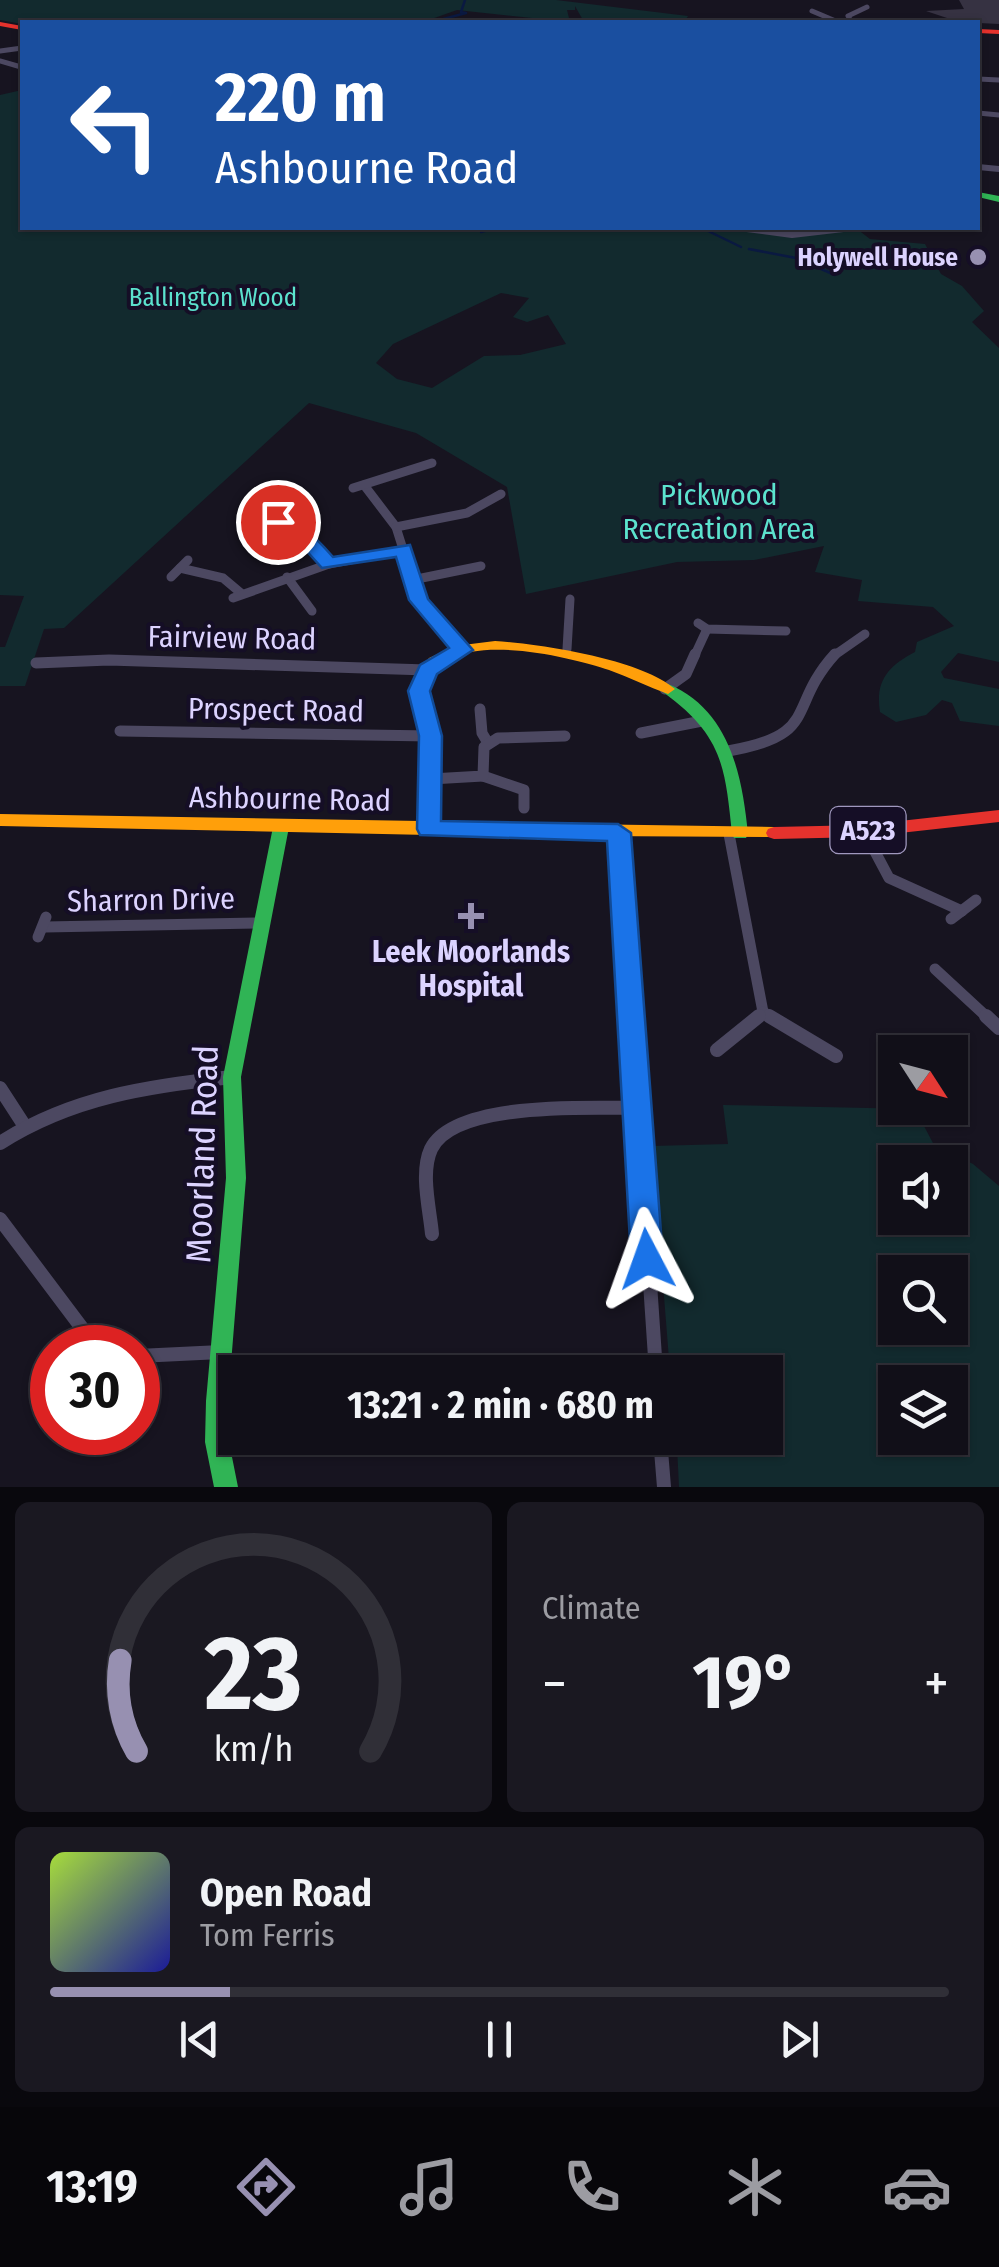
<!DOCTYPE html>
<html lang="en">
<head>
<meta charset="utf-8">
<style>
	:root { --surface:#110f18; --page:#1a1821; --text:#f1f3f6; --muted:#9c9ca2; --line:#302f37; --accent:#9790b1 }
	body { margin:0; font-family:"Fira Sans Condensed",sans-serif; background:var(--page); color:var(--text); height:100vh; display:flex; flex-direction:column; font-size:38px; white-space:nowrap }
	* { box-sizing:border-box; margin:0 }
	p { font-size:32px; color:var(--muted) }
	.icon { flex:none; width:55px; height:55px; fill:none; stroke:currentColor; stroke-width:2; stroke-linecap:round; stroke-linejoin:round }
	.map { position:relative; height:1487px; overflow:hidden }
	.side { display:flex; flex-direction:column; gap:15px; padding:15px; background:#09080d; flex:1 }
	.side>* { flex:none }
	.hud { position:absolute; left:20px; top:20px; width:960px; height:210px; border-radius:0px; box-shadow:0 2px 8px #0004,0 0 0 2px var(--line); background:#1a4fa0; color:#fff; overflow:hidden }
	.needle { width:65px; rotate:126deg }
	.controls { position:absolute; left:878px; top:1035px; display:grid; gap:20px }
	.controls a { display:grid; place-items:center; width:90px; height:90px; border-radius:0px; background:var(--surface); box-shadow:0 2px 8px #0004,0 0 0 2px var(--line); font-size:50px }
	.speed { position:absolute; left:30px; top:1325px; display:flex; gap:20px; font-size:50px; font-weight:700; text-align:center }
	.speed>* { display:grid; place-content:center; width:130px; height:130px; border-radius:50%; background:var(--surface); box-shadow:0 2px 8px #0004,0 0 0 2px var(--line); line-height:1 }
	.speed .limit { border:15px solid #d22; background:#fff; color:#111 }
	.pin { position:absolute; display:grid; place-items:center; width:85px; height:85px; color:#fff; margin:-42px; border:5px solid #fff; border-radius:50%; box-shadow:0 2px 10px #0007 }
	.me { position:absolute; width:110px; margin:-55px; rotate:356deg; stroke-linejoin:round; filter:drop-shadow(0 0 8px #0008) }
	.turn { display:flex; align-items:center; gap:35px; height:210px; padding:0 30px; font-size:45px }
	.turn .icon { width:130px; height:130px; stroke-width:2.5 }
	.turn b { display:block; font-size:70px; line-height:85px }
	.big { font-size:75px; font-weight:700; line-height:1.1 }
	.side .widget { flex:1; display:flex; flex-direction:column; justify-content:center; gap:15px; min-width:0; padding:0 35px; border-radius:15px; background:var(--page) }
	.side .dial { align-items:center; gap:0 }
	.dial svg { height:260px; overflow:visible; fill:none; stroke:var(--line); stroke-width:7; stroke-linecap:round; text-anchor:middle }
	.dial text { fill:var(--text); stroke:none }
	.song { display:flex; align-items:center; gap:30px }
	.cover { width:120px; height:120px; border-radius:15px; background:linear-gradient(135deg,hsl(80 70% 55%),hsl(240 70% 35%)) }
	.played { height:10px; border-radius:5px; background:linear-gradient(90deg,var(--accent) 20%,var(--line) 20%) }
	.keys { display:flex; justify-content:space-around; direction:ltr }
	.heat { display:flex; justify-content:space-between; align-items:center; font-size:55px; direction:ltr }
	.side .tiles { flex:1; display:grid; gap:15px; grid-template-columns:1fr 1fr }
	.widget:last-child { grid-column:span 2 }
	.trip { position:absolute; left:218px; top:1355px; width:565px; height:100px; border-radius:0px; background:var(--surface); box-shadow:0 2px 8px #0004,0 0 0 2px var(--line); font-weight:700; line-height:100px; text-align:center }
	.dock { display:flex; height:160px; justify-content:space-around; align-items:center; background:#07060a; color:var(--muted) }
	.dock .icon { width:70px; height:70px }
	.dock .current { color:var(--accent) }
	.dock b { font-size:45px; color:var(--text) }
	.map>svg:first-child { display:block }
	.green { fill:#122a2e; fill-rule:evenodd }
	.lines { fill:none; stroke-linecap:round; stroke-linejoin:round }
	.stream { stroke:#0a1941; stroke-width:2.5 }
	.building { fill:#363242 }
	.street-far4 { stroke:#4c4861; stroke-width:5 }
	.street-far3 { stroke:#4c4861; stroke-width:6 }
	.street-far2 { stroke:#4c4861; stroke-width:9 }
	.street-far1 { stroke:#4c4861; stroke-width:11 }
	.street { stroke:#4c4861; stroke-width:14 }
	.fast { fill:#30b455; fill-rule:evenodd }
	.slow { fill:#ff9f0a; fill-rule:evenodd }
	.jam { fill:#e5322d; fill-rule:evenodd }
	.route { fill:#1a73e8; stroke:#114b97; stroke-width:2.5 }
	.poi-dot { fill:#9790b1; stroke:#150e26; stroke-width:4 }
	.labels { text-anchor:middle; stroke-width:8; stroke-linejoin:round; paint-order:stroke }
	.far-poi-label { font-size:25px; font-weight:bold; fill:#dcd3ff; stroke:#150e26; text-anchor:end }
	.far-park-label { font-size:25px; fill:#5ce2ce; stroke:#150e26 }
	.shield { fill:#150e26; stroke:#a098be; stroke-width:2.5 }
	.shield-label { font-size:28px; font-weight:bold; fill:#dcd3ff }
	.park-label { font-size:30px; fill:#5ce2ce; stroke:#150e26 }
	.street-label { font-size:30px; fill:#dcd3ff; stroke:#150e26 }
	.poi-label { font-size:30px; font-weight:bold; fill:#dcd3ff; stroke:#150e26 }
	.near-street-label { font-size:35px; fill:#dcd3ff; stroke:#150e26 }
</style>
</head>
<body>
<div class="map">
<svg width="999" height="1487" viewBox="0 0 999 1487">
	<rect width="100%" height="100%" fill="#171420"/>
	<g class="green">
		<path d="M0 0H556L688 16 685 21 697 22H584L575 6V10H567L570 22 457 10 423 22 22 24 0 20Z"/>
		<path d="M22 90V228H728L784 236 857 229 870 239 925 244 941 274 962 286 984 311 972 322 999 348V662L958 653 941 672 944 678 999 689V726L960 721 952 703 942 700 926 715 896 722 880 712C875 681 888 666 915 652L917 642 954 626 933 607 858 601 862 580 815 572 824 546 754 560 677 562 526 594 507 487 416 433 309 403 64 628 44 629 25 686H0V647H5L24 596 0 595V95ZM501 293 529 298 513 317 527 322 548 315 566 344 520 355 484 356 432 388 397 379 376 363 393 344Z"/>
		<path d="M723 1105 915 1109 934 1145 973 1164 999 1186V1487H679L677 1446H750V1438H765V1372H741L739 1358 669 1359 652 1146 728 1144ZM895 1162H950V1218H895ZM895 1272H950V1328H895ZM895 1382H950V1438H895Z"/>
	</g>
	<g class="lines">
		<g class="stream">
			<path d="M432 22 466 13 461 12 465 0"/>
			<path d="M702 228 741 247"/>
			<path d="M481 232 496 228"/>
			<path d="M749 249 796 258 835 275"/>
		</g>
	</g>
	<path class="building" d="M959 0H999V24L959 22 926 11 964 9Z"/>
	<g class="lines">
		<g class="street-far4">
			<path d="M812 11 838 22"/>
			<path d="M851 21 848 16 867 7"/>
			<path d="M0 51 22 48"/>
			<path d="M0 61 21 67"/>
			<path d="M978 79 999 80"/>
			<path d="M978 113 999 115"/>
		</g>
		<g class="street-far3">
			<path d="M978 167 999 169"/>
			<path d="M739 228 792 235 852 228"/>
		</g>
		<g class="street-far2">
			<path d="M364 485 396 527 419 600 462 650"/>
			<path d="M353 488 432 463"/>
			<path d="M268 517 302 536 329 564"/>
			<path d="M396 527 467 513 501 494"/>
			<path d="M180 568 223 578 242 594"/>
			<path d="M171 577 188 560"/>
			<path d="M287 577 312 611"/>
			<path d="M412 580 481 566"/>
			<path d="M233 598 329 564 403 550"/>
			<path d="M698 623 707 629 786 631"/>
			<path d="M567 649 570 599"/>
			<path d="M694 657 707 629"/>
			<path d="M832 657 865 634"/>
		</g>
		<g class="street-far1">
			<path d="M36 663 109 660 427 670"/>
			<path d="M665 689 686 674 695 654"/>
			<path d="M480 709 482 733 488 743"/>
			<path d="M120 731 431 736"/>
			<path d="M641 733 702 721"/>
			<path d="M728 751C821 735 786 708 835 654"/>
			<path d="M483 776 524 790V808"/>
			<path d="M431 779 483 776 484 747 498 738 565 736"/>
			<path d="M864 831 889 878 962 911"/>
			<path d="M619 833 632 1018"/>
			<path d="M729 834 763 1012"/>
			<path d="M951 919 976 900"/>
			<path d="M45 927 259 923"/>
			<path d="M38 937 46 917"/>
			<path d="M935 969 988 1018"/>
			<path d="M756 1018 763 1012 773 1018"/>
		</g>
		<g class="street">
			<path d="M632 1016 656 1372"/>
			<path d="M769 1016 836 1056"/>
			<path d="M986 1016 999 1028"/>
			<path d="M717 1050 759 1016"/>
			<path d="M0 1088 24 1125"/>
			<path d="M0 1143C72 1097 149 1086 232 1077"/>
			<path d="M0 1219 97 1348"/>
			<path d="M432 1234C430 1210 420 1173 431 1149 454 1101 589 1108 636 1108"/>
			<path d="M138 1356 221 1352"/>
			<path d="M660 1438 664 1487"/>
		</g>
		<g class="fast">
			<path d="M978 109 982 113 978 115Z"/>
			<path d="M978 192 999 196V202L978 197Z"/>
			<path d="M668 684C730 710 742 775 748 834L746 838H734L732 834C725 765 722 735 663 692L661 689Z"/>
			<path d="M281 821 287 823 289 827 241 1077 246 1178 228 1401 229 1442 238 1487H214L205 1442 206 1401 226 1178 223 1077 273 827 275 823Z"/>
		</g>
		<path class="slow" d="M495 641C541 644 640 659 675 689L668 694C648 687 629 677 609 670 567 656 434 623 426 692L440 744 437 822 774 827 780 829 782 833 780 837 429 835 0 826V814L421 821 425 755 413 699V684L429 658 455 646Z"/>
		<g class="jam">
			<path d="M838 20H897L900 22H835Z"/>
			<path d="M0 22 22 26V30L0 26Z"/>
			<path d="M978 29 999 30V34L978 33Z"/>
			<path d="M999 810V822L864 837 774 839 768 837 766 833 768 829 774 827 864 825Z"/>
		</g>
	</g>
	<path class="route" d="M271 518C295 514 319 541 333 557L410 545 428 599 473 650 437 674 430 691 442 736 441 821 618 824 631 833 663 1259 659 1270 647 1274 636 1270 631 1259 607 841 420 835 417 829 419 736 408 691 420 665 449 648 409 600 396 557 322 568 302 546 271 526Z"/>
	<g class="poi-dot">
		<circle cx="978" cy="257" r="10"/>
		<path d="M466 901h10v10h10v10h-10v10h-10v-10h-10v-10h10z"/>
	</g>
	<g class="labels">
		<g class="far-poi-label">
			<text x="958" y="266">Holywell House</text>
		</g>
		<g class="far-park-label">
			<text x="213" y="306">Ballington Wood</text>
		</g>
		<rect class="shield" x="830.5" y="807" width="75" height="46" rx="8"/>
		<g class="shield-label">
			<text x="868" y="840">A523</text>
		</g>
		<g class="park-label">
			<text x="719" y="505">Pickwood<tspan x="719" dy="34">Recreation Area</tspan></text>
		</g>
		<g class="street-label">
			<text transform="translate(232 638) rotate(1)" y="10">Fairview Road</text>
			<text transform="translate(276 710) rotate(1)" y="10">Prospect Road</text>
			<text transform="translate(290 799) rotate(1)" y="10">Ashbourne Road</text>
			<text transform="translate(151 900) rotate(-1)" y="10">Sharron Drive</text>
		</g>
		<g class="poi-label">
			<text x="471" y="962">Leek Moorlands<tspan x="471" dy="34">Hospital</tspan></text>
		</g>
		<g class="near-street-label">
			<text transform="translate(202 1154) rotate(-88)" y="12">Moorland Road</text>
		</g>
	</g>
</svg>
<div class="controls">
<a><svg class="needle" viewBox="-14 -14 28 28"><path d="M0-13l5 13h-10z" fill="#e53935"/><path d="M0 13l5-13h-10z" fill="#9c9ca2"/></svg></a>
<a><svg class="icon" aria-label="sound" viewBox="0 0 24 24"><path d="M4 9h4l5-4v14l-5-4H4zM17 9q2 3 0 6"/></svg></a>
<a><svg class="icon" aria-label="search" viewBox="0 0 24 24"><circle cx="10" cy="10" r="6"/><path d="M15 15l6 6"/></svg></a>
<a><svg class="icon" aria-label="layers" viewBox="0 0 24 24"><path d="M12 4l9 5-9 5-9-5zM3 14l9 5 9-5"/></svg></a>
</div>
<div class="speed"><div class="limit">30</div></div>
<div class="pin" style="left:278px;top:522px;background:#d93025"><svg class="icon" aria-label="arrive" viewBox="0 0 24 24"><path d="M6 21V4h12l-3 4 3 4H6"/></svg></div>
<svg class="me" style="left:647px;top:1259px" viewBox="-20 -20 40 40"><path d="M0-17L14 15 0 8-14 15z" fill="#1a73e8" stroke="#fff" stroke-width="4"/></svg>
<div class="trip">13:21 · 2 min · 680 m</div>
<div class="hud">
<div class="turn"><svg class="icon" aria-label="left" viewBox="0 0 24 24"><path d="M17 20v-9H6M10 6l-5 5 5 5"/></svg><div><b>220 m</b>Ashbourne Road</div></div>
</div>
</div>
<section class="side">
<div class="tiles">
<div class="widget dial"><svg viewBox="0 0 100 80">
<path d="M14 69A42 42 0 1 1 86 69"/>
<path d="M14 69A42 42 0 0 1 9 41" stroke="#9790b1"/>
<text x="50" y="56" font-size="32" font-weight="700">23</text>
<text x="50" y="72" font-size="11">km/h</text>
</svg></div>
<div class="widget"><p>Climate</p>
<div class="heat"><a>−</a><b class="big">19°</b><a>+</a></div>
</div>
<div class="widget">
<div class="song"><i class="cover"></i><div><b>Open Road</b><p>Tom Ferris</p></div></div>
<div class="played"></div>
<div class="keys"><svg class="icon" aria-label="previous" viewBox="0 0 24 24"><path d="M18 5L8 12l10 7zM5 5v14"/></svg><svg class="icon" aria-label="pause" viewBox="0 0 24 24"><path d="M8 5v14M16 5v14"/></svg><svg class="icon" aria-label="next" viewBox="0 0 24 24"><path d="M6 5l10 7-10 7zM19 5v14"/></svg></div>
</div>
</div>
</section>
<nav class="dock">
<b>13:19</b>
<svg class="icon current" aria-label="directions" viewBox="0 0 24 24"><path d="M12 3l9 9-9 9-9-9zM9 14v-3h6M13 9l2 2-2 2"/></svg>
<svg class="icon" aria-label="music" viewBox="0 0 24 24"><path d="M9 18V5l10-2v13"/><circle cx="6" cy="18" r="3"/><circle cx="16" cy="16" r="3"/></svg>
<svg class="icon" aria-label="phone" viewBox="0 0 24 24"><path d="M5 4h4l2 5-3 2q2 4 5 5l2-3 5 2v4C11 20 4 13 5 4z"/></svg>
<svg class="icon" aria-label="climate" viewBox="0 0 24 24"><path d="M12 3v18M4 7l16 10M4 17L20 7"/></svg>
<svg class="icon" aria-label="car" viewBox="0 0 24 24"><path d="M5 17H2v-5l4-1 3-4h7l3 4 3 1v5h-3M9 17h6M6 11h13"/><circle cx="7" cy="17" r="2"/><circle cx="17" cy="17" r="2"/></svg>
</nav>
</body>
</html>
